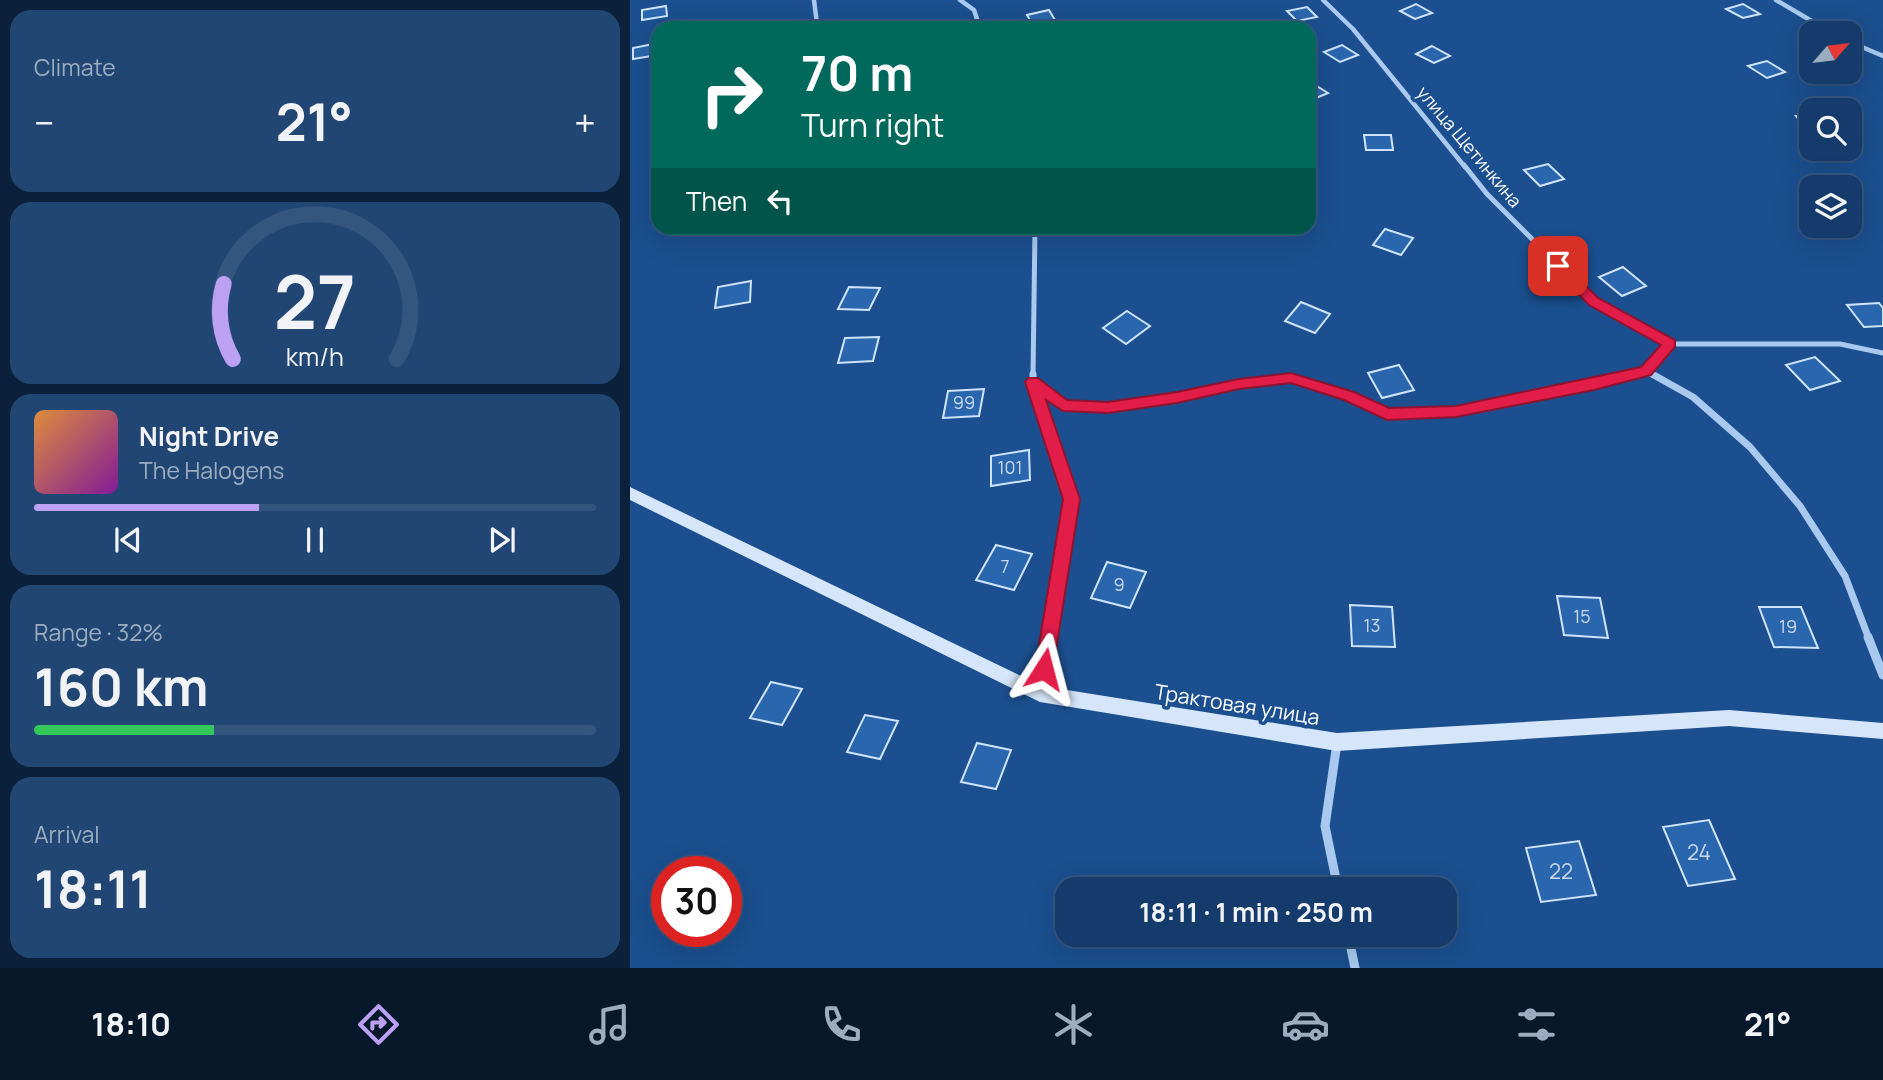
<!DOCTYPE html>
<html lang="en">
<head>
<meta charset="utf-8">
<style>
	:root { --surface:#143b6b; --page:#214673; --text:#f1f3f6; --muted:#9dadc1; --line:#33557e; --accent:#bca0f2 }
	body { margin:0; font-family:Manrope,sans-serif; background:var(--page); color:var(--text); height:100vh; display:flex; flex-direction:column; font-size:26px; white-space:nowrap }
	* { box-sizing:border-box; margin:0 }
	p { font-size:23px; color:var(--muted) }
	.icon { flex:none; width:38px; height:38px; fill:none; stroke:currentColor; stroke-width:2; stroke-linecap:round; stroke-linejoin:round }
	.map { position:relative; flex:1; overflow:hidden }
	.details { display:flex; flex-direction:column; gap:10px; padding:10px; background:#0b203b; width:630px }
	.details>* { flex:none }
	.hud { position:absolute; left:21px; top:21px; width:665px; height:214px; border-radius:21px; box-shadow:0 7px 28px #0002,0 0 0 2px var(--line); background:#00695c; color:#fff; overflow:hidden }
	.needle { width:46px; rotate:62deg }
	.tools { position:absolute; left:1169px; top:21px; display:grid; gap:14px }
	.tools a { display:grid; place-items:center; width:63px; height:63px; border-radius:14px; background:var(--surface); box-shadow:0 7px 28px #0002,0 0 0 2px var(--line); font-size:35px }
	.speed { position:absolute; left:21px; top:856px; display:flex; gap:14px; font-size:35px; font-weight:700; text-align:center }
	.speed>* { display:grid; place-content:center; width:91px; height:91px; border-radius:50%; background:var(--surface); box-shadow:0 7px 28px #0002,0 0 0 2px var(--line); line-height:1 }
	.speed .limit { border:10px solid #d22; background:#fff; color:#111 }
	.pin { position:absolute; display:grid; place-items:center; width:60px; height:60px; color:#fff; margin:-30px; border-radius:14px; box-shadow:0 4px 10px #0006 }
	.me { position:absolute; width:77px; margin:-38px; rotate:9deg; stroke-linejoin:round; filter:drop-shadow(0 0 5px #0008) }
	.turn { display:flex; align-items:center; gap:24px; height:147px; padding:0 35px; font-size:32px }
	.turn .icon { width:91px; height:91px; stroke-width:2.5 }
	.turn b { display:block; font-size:49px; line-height:60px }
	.then { display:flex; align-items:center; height:66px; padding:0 35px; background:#0003; gap:14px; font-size:26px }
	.big { font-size:52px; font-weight:700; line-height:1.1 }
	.details .tile { flex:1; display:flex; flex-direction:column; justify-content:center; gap:10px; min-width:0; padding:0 24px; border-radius:21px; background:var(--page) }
	.details .dial { align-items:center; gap:0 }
	.dial svg { height:182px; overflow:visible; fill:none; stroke:var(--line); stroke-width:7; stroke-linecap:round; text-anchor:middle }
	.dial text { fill:var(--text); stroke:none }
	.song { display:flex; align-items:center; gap:21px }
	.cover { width:84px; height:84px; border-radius:10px; background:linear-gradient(135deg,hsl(30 70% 55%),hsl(290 70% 35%)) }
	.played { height:7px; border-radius:4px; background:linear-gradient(90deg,var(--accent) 40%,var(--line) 40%) }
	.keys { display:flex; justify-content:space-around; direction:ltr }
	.heat { display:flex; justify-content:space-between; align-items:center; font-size:38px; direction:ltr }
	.charge { height:10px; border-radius:5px; background:linear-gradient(90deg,#34c759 32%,var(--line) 0) }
	.trip { position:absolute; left:425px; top:877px; width:402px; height:70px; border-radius:21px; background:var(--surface); box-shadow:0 7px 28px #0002,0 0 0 2px var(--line); font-weight:700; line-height:70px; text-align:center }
	.menu { display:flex; height:112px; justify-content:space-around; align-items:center; background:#08182b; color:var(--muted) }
	.menu .icon { width:49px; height:49px }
	.menu .current { color:var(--accent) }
	.menu b { font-size:32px; color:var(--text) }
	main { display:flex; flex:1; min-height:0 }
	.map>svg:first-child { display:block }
	.building { fill:#2a66ad; stroke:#cfe3fa; stroke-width:2 }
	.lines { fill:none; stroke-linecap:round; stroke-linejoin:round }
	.street-far3 { stroke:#a9c9ee; stroke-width:4.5 }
	.street-far2 { stroke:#a9c9ee; stroke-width:5 }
	.street-far1 { stroke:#a9c9ee; stroke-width:7 }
	.street { stroke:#a9c9ee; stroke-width:9 }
	.secondary { fill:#d6e6fa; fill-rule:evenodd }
	.route { fill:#e11d48; stroke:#92132f; stroke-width:2 }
	.labels { text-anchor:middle; stroke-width:7; stroke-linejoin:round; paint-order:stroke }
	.far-street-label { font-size:18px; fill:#fff; stroke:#1b4f8f }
	.number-label { font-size:18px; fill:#cad9ea }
	.street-label { font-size:21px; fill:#fff; stroke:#1b4f8f }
	.near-number-label { font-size:21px; fill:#cad9ea }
</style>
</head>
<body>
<main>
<section class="details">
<div class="tile"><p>Climate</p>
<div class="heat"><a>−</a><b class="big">21°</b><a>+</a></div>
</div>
<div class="tile dial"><svg viewBox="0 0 100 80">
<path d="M14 69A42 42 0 1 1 86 69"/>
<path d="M14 69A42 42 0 0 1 10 36" stroke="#bca0f2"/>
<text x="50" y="56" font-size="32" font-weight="700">27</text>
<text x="50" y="72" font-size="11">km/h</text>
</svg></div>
<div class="tile">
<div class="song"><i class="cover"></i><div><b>Night Drive</b><p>The Halogens</p></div></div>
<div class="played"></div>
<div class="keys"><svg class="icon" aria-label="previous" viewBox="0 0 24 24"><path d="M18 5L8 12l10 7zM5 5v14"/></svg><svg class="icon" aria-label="pause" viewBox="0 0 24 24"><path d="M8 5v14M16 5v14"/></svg><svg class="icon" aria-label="next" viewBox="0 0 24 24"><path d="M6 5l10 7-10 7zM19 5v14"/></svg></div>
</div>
<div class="tile"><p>Range · 32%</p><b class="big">160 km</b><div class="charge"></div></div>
<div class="tile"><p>Arrival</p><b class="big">18:11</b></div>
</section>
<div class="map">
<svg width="1253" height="968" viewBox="0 0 1253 968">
	<rect width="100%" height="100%" fill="#1b4f8f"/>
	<g class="building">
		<path d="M786 4 802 13 785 19 770 11Z"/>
		<path d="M1113 4 1130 14 1113 18 1096 9Z"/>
		<path d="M36 6 37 16 12 20V10Z"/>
		<path d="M677 7 687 17 667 21 657 11Z"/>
		<path d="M419 10 425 20 403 25 397 15Z"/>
		<path d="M28 43V55L3 59V48Z"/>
		<path d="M712 45 728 55 710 62 694 52Z"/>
		<path d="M802 46 820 56 804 63 786 54Z"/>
		<path d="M1137 61 1155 72 1137 78 1118 66Z"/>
		<path d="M682 83 698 93 679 101V84Z"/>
		<path d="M1181 115V131H1179L1166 116Z"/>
		<path d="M734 135H761L763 150H736Z"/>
		<path d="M918 164 934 179 910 186 894 170Z"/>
		<path d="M755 229 783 238 771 255 743 245Z"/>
		<path d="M993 267 1016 286 992 296 969 277Z"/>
		<path d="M121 281 120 302 85 308 88 287Z"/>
		<path d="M219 287 250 288 239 310 208 309Z"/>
		<path d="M671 302 700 314 685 333 655 321Z"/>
		<path d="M1249 303 1253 308V326L1234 327 1217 305Z"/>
		<path d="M497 311 520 326 496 344 473 328Z"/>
		<path d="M249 337 243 361 208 363 215 338Z"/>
		<path d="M1185 357 1210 381 1180 390 1156 365Z"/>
		<path d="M769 365 784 390 752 398 738 373Z"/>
		<path d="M354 389 349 416 313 418 318 391Z"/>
		<path d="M399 450 400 480 361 486V456Z"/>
		<path d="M366 545 402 554 384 590 346 580Z"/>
		<path d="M477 562 516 572 500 608 461 598Z"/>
		<path d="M927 596 970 598 978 638 934 635Z"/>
		<path d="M720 605 762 607 765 647 722 646Z"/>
		<path d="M1129 607H1171L1188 648 1144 647Z"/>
		<path d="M141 682 172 689 152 725 120 718Z"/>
		<path d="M235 715 268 721 250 759 217 752Z"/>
		<path d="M347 743 381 750 366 789 331 782Z"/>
		<path d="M1079 820 1105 879 1058 886 1033 827Z"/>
		<path d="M949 841 966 895 911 902 896 848Z"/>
	</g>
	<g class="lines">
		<g class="street-far3">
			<path d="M184 0 187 24"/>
			<path d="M330 0 344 10 350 28"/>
			<path d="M693 0 723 29 835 167"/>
			<path d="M1146 0 1202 33"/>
			<path d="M1220 42 1253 56"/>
		</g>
		<g class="street-far2">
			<path d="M834 165 857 194 964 301 1040 344H1210L1253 353"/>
			<path d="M1016 371 1025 376"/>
			<path d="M403 376 405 228"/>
			<path d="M996 376 1016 371 1040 344"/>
		</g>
		<g class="street-far1">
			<path d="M403 374V382L442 499 419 639"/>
			<path d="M1022 374 1063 397 1120 447 1170 506 1215 576 1239 639"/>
			<path d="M403 382 433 405 478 407 547 398 609 384 661 378 719 396 757 414 826 411 1003 374"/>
		</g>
		<g class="street">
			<path d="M1238 637 1253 675"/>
			<path d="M410 693 419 637"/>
			<path d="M707 743 695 826 708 889"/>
			<path d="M718 934 725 968"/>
		</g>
		<path class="secondary" d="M0 487 412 686 707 733 1099 710 1253 723V739L1099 726 707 751 410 702 0 500Z"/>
	</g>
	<path class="route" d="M928 261 933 263 968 298 1045 340V347L1021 375 964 390 826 417 757 420 714 400 661 383 609 389 547 403 478 413 433 411 416 400 450 499 423 669 420 675 414 678 407 675 405 669 433 499 395 382 398 378H408L437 400 478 402 547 392 609 379 661 373 724 392 759 408 826 406 1011 367 1031 345 959 305 924 269V263Z"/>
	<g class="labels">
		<g class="far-street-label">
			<text transform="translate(839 147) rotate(50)" y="6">улица Щетинкина</text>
		</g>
		<g class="number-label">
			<text x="334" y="409">99</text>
			<text x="380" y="474">101</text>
			<text x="375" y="573">7</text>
			<text x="489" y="591">9</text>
			<text x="952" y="623">15</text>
			<text x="742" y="632">13</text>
			<text x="1158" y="633">19</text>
		</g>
		<g class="street-label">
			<text transform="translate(607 705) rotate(9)" y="7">Трактовая улица</text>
		</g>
		<g class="near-number-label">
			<text x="1069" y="860">24</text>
			<text x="931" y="879">22</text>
		</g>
	</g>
</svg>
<div class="tools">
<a><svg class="needle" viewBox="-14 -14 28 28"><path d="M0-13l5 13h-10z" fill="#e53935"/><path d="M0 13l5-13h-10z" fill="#9dadc1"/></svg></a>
<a><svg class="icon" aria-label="search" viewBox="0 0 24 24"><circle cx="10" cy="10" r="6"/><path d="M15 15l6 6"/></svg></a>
<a><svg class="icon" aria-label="layers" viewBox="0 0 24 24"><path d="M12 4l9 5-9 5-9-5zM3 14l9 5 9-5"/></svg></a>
</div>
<div class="speed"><div class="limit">30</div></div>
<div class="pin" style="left:928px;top:266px;background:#d93025"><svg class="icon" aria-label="arrive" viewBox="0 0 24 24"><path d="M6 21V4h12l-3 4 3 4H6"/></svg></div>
<svg class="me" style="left:414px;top:669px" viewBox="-20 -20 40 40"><path d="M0-17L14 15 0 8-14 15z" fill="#e11d48" stroke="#fff" stroke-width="4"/></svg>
<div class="trip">18:11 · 1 min · 250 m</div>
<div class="hud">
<div class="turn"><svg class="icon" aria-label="right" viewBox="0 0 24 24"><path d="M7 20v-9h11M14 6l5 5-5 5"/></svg><div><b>70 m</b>Turn right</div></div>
<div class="then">Then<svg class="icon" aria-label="left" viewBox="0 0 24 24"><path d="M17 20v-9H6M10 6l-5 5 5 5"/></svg></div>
</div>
</div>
</main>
<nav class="menu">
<b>18:10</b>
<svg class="icon current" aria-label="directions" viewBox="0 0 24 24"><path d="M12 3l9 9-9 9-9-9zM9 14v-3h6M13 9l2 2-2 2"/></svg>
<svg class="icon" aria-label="music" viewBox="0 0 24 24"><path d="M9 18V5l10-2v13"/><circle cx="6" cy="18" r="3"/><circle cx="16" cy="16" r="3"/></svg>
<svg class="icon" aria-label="phone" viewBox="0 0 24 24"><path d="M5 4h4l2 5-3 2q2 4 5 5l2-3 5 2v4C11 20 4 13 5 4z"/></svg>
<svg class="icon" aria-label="climate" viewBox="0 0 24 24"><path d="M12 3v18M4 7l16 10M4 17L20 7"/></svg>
<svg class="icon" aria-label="car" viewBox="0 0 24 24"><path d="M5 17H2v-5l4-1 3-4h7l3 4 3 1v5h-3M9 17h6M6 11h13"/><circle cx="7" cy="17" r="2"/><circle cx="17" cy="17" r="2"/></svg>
<svg class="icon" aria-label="filters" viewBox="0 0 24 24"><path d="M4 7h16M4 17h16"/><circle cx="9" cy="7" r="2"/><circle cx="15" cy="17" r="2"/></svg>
<b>21°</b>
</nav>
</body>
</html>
